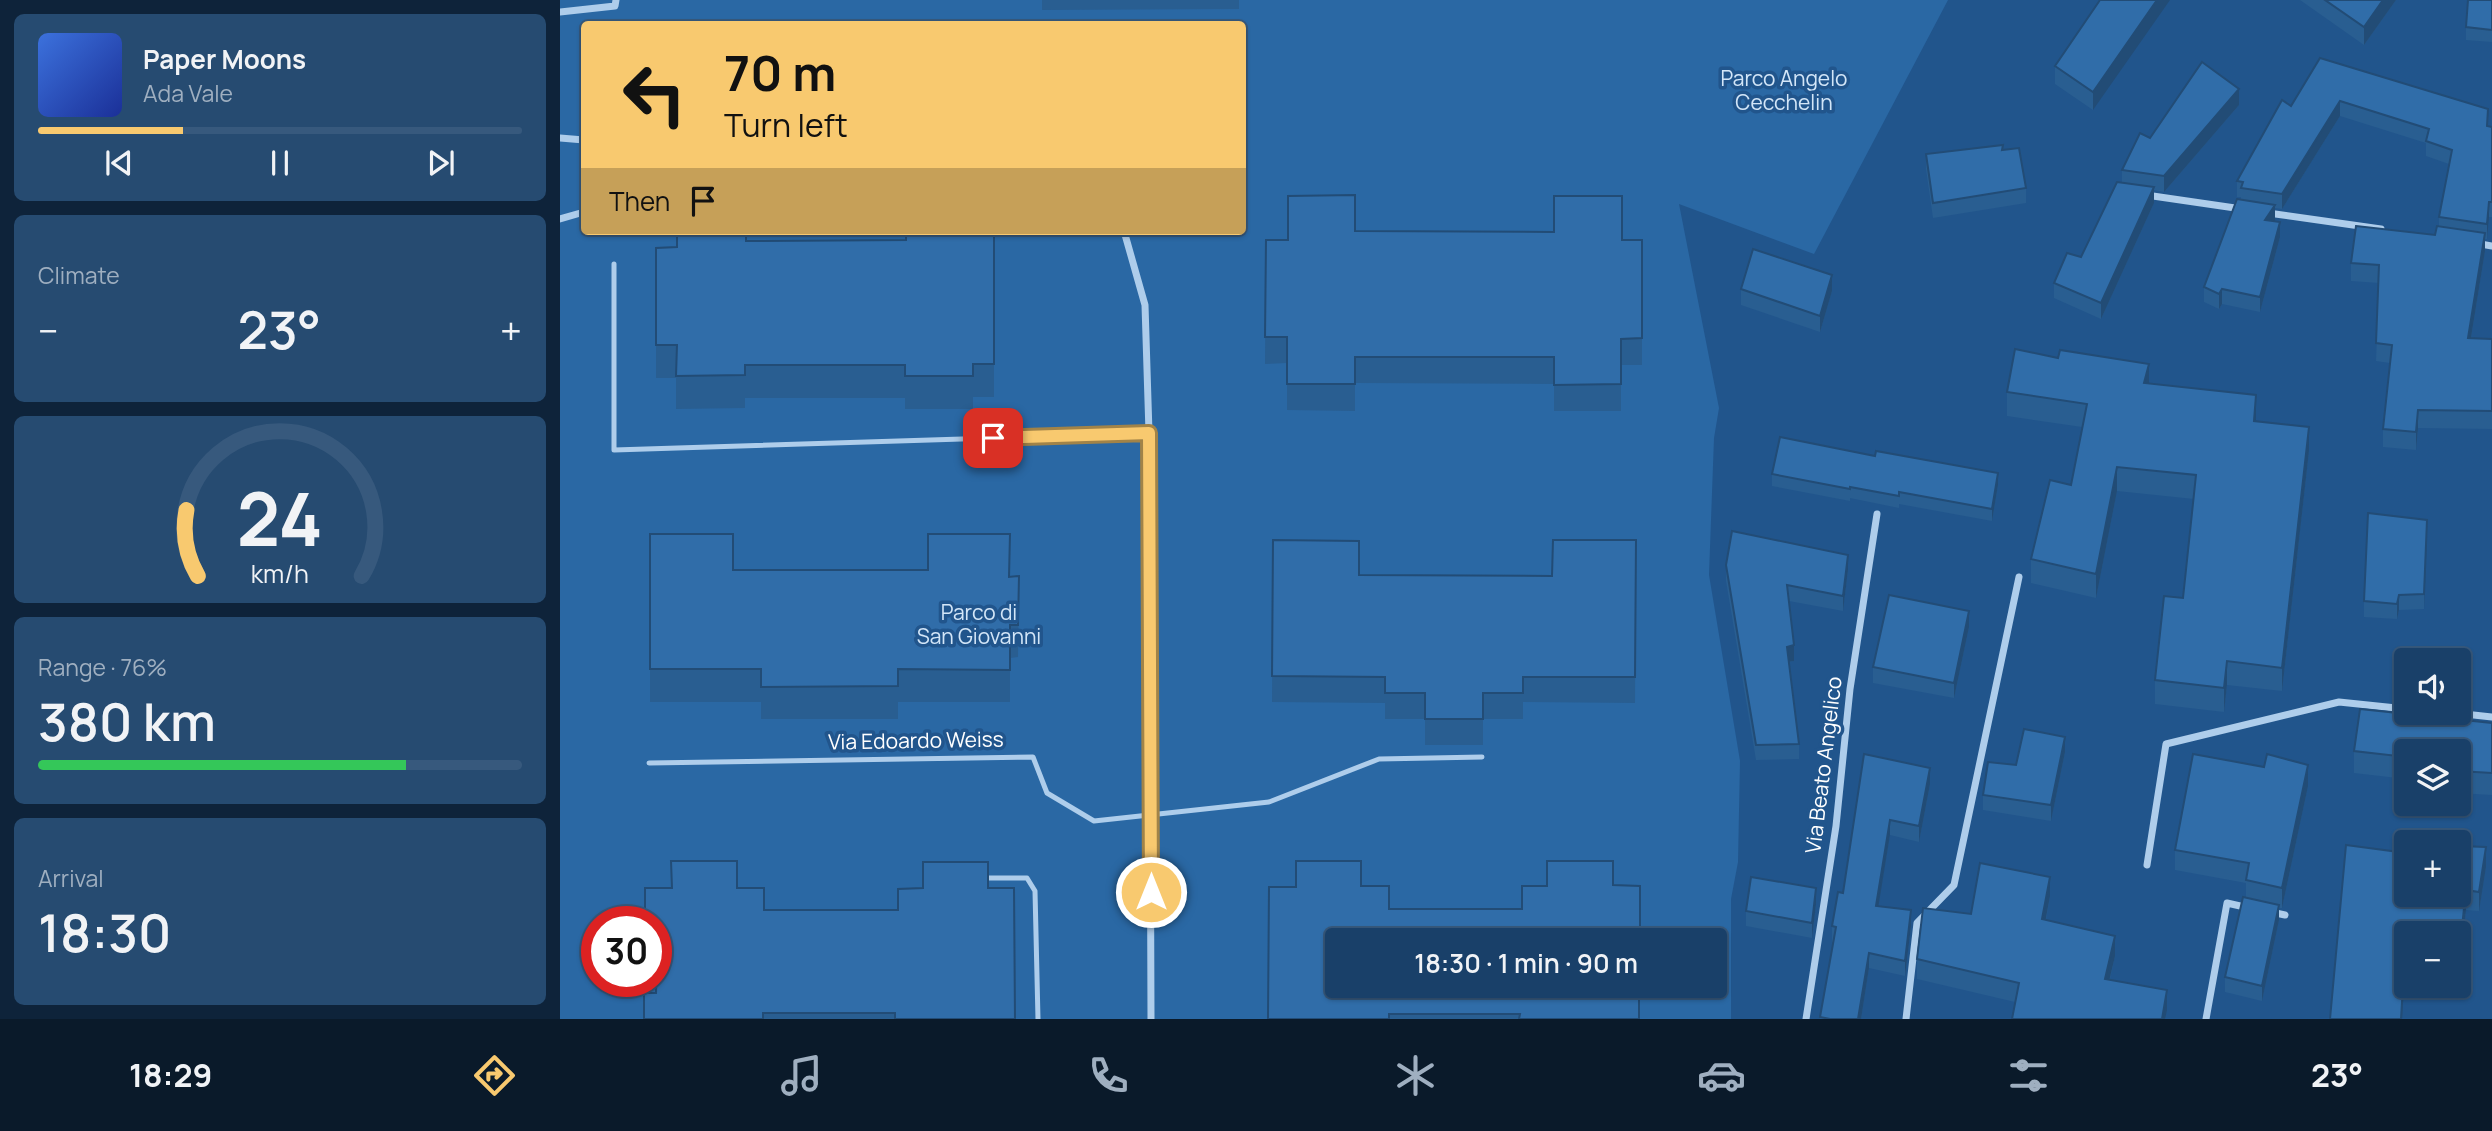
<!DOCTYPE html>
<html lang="en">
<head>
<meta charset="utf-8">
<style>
	:root { --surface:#194069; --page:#264b71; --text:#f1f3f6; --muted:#9fafc0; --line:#37597d; --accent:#f8c96f }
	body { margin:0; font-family:Manrope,sans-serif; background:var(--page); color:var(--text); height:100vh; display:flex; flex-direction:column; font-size:26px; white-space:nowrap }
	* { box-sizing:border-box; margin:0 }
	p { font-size:23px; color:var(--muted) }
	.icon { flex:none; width:38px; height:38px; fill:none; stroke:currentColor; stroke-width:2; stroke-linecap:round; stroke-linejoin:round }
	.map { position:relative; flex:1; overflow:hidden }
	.side { display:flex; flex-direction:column; gap:14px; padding:14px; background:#0e233a; width:560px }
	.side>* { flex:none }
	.guide { position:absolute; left:21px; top:21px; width:665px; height:214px; border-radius:7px; box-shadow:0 2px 5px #0004,0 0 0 2px var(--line); background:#f8c96f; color:#111; overflow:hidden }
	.fabs { position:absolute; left:1834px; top:648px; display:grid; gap:14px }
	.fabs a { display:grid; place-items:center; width:77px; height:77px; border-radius:7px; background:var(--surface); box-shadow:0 2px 5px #0004,0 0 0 2px var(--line); font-size:35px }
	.speed { position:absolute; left:21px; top:906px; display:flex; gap:14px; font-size:35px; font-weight:700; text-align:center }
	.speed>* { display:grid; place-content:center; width:91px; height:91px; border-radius:50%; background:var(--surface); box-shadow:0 2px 5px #0004,0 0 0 2px var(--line); line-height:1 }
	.speed .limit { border:10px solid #d22; background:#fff; color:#111 }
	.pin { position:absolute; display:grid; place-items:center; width:60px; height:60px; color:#fff; margin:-30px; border-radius:14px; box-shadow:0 4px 10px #0006 }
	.me { position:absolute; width:77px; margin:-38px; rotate:0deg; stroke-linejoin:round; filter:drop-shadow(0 0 5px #0008) }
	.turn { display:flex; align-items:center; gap:24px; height:147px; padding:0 28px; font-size:32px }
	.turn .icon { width:91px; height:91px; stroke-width:2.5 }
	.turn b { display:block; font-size:49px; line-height:60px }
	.then { display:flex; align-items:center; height:66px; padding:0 28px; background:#0003; gap:14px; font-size:26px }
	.big { font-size:52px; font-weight:600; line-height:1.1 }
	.side .card { flex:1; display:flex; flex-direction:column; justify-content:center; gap:10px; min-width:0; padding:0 24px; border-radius:10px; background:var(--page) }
	.side .dial { align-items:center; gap:0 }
	.dial svg { height:182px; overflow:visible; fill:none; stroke:var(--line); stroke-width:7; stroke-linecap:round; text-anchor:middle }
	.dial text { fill:var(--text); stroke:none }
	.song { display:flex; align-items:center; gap:21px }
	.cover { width:84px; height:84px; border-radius:10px; background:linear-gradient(135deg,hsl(220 70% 55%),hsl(230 70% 35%)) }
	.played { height:7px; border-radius:4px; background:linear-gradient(90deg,var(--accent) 30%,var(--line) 30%) }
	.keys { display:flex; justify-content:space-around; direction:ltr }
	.heat { display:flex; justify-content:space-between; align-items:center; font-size:38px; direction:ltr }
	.charge { height:10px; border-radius:5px; background:linear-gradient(90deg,#34c759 76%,var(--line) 0) }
	.trip { position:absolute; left:765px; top:928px; width:402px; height:70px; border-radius:7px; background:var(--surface); box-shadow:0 2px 5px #0004,0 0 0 2px var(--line); font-weight:600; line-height:70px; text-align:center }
	.menu { display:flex; height:112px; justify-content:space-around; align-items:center; background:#0a1a2a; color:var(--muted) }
	.menu .icon { width:49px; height:49px }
	.menu .current { color:var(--accent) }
	.menu b { font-size:32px; color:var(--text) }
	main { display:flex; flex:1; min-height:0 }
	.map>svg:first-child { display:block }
	.green { fill:#2a68a4; fill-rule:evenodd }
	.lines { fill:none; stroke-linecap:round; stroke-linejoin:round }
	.service { stroke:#aecdeb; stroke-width:5 }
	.minor { stroke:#aecdeb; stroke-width:7 }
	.wall { fill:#295e91 }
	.shaded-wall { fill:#224c76 }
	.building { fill:#306da9; stroke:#224c76; stroke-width:2 }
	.route-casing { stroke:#a18348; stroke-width:18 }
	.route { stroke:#f8c96f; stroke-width:12 }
	.labels { text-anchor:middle; stroke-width:7; stroke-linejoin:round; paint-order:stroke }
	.park-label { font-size:21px; fill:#d3e6f8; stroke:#21558c }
	.street-label { font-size:21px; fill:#fff; stroke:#21558c }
</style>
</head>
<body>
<main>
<section class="side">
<div class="card">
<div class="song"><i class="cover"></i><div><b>Paper Moons</b><p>Ada Vale</p></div></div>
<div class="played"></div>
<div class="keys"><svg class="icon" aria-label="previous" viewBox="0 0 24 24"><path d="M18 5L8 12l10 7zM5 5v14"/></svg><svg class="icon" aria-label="pause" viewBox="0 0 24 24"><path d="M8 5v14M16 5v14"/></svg><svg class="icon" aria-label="next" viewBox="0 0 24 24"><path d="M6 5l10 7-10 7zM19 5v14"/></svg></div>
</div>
<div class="card"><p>Climate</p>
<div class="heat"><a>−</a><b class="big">23°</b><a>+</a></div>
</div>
<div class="card dial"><svg viewBox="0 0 100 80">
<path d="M14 69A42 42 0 1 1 86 69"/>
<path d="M14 69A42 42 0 0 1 9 40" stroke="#f8c96f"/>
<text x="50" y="56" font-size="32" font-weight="700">24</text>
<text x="50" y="72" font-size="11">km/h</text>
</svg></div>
<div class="card"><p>Range · 76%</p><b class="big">380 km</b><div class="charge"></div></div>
<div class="card"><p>Arrival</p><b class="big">18:30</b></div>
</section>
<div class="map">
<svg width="1932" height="1019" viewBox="0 0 1932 1019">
	<rect width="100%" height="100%" fill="#21558c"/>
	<path class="green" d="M0 0H1388L1254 254 1119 204 1159 408 1154 438 1149 575 1180 761 1178 862 1171 899V1019H0ZM24 24H682V231H24ZM37 922H96V982H37ZM777 940H1155V985H777Z"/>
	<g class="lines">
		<g class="service">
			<path d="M54 264V450L589 433"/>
			<path d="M89 763 473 757 487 793 534 821 709 802 819 759 922 757"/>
			<path d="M421 878H467L475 891 478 1019"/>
		</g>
		<g class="minor">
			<path d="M0 12 55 6 56 0"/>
			<path d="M0 138 24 140"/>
			<path d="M1586 195 1682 209"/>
			<path d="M1708 213 1821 229"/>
			<path d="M0 219 24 212"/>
			<path d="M564 231 585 305 589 433 591 1019"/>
			<path d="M1915 243 1932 246"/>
			<path d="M1886 712 1932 717"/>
			<path d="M1587 865 1606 744 1779 702 1846 709"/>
			<path d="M1711 912 1725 915"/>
			<path d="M1246 1019 1276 826 1290 689 1317 514"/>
			<path d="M1346 1019 1357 923 1394 885 1459 577"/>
			<path d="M1646 1019 1667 903 1689 908"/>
		</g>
	</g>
	<g class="wall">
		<path d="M482 0H679V9L482 10Z"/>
		<path d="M1540 0 1533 110 1495 84V66Z"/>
		<path d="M1740 0H1836L1804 45Z"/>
		<path d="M1932 0V42L1906 40V27Z"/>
		<path d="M1760 58 1932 127V217H1929L1927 239H1925V251L1911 338 1932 339V429L1858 428 1856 450 1823 447V429L1830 363 1816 361 1819 283 1791 281V263L1875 235 1879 226V217L1889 164 1866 156V143L1780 116 1722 209 1715 208 1714 221 1720 237 1700 312 1662 304 1659 309 1644 302V287L1681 200V197H1677V181L1731 106Z"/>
		<path d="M1679 105 1604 192 1594 190V203L1541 319 1494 298V283L1521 257 1562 183V170L1590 138Z"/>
		<path d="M1443 150 1466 188V203L1373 218 1366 169V154Z"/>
		<path d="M434 231V397H413V409H345V398H185V408L116 409V378H96V248L117 247 186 241 345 240Z"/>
		<path d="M795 231 1062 240H1082V365H1061V411H994V384L795 383V411L727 410V363L705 364 706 240H728Z"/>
		<path d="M1181 289 1272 291 1260 332 1181 305Z"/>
		<path d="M1589 383 1696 421 1749 451 1722 691 1667 685 1664 712 1595 704V680L1623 598 1634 499 1557 491 1536 598 1471 583V559L1511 485 1522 427 1447 416V392Z"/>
		<path d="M1212 474 1438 485 1432 521 1339 504V508L1290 498V501L1212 486Z"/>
		<path d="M90 534 173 570 459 576 458 657 450 658V702H338V719H201V702H90Z"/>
		<path d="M1867 535 1864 609 1839 610 1837 619 1804 617V601Z"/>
		<path d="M713 540 799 575 992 576 1076 540 1075 703 963 702V719H923V745H865V719H825V703L712 702Z"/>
		<path d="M1166 565 1288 570 1283 611 1229 601 1234 661 1229 662 1239 744V759L1196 760 1166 581Z"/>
		<path d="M1409 627 1394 698 1313 683V667Z"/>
		<path d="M1932 723V795L1899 793V751H1846V779L1794 773V751Z"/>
		<path d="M1505 752 1491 821 1423 810V795L1456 765Z"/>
		<path d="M1304 754 1370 784 1359 842 1330 835 1318 906 1351 926 1345 976 1309 968 1301 1019H1260L1274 942H1272V926L1283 893Z"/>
		<path d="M1748 786 1722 908H1719V920L1702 1001 1665 992V977L1686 898V883L1615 870V850Z"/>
		<path d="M1786 845 1846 853V894H1899V846L1926 847V867L1919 911 1906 910 1899 975V933H1846V972H1845L1842 1019H1770Z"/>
		<path d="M1053 885 1079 1019H708L736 887 801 886 829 909H962Z"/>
		<path d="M177 888 204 910H338L428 888 455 1019H84L96 993V922Z"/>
		<path d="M1490 896 1486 920 1555 956 1550 979 1607 1010 1455 1002 1357 979V959L1411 914Z"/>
		<path d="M1256 904 1252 938 1186 926V911Z"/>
	</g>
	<g class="shaded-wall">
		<path d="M1597 0H1610L1533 110V92Z"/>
		<path d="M1823 0H1836L1804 45V27Z"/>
		<path d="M1679 89V105L1604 192V176Z"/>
		<path d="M1780 101V116L1722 209V194Z"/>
		<path d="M1594 187V203L1541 319V303Z"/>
		<path d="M1929 202V217L1927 239V224Z"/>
		<path d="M1715 205V220L1705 236V220Z"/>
		<path d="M1720 222V237L1700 312V297Z"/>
		<path d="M1925 233V251L1908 356V338Z"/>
		<path d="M1272 275V291L1260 332V316Z"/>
		<path d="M1662 289V304L1659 309V294Z"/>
		<path d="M1589 364V388L1584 383Z"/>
		<path d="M1696 395V419L1694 444V421Z"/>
		<path d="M1858 410V428L1856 450V432Z"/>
		<path d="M1749 427V451L1722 691V668Z"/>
		<path d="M1557 467V491L1536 598V574Z"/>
		<path d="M1438 473V485L1432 521V509Z"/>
		<path d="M1867 520V535L1864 609V594Z"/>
		<path d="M1288 555V570L1283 611V596Z"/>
		<path d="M1839 595V610L1837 619V604Z"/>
		<path d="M1409 611V627L1394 698V683Z"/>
		<path d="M1234 645V661L1227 662V647Z"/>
		<path d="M1667 661V685L1664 712V688Z"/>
		<path d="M1505 737V752L1491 821V805Z"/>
		<path d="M1748 765V786L1722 908V888Z"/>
		<path d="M1370 768V784L1359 842V826Z"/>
		<path d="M1330 820V835L1316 921V906Z"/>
		<path d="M1926 847V867L1919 911V892Z"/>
		<path d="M1490 877V896L1482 939V919Z"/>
		<path d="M1256 888V904L1252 938V923Z"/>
		<path d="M1906 890V910L1899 975V955Z"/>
		<path d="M1719 905V920L1702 1001V986Z"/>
		<path d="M1351 910V926L1345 976V961Z"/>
		<path d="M1555 936V956L1545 998V979Z"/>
		<path d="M1845 952V972L1842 1019H1841Z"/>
		<path d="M1309 953V968L1301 1019H1298Z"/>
		<path d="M1607 990V1010L1605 1019H1602Z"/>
	</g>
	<g class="building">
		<path d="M1540 0H1597L1533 92 1495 66Z"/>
		<path d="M1765 0H1823L1804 27Z"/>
		<path d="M1908 0H1932V30L1906 27Z"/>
		<path d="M1760 58 1928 109 1927 126 1932 127V202H1929L1927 224 1879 217 1892 150 1866 141 1869 129 1780 101 1722 194 1681 188 1683 182 1677 181 1722 100 1731 106Z"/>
		<path d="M1642 62 1679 89 1604 176 1562 170 1580 133 1590 138Z"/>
		<path d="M1443 145 1442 150 1459 148 1466 188 1373 203 1366 154Z"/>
		<path d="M1557 182 1594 187 1541 303 1494 283 1507 253 1521 257Z"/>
		<path d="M795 195V231L994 232V196H1062V240H1082V338L1061 339V384L994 385V357H795V384H727V337H705L706 240H728V196Z"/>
		<path d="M1677 199 1715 205 1705 220 1720 222 1700 297 1662 289 1659 294 1644 287Z"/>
		<path d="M1796 226 1875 235 1877 226 1925 233 1908 338 1932 339V411L1858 410 1856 432 1823 429 1832 345 1816 343 1819 265 1791 263Z"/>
		<path d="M117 231H186V241L346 240V231H434V364H413V376H345V365H185V375L116 376 117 345H96V248L117 247Z"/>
		<path d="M1193 249 1272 275 1260 316 1181 289Z"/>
		<path d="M1455 349 1498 358 1500 350 1589 364 1584 383 1696 395 1694 421 1749 427 1722 668 1667 661 1664 688 1595 680 1604 596 1623 598 1636 475 1557 467 1536 574 1471 559 1490 480 1511 485 1527 404 1447 392Z"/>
		<path d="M1220 437 1315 456 1316 451 1438 473 1432 509 1339 492V496L1290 487V489L1212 474Z"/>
		<path d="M1808 513 1867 520 1864 594 1839 595 1837 604 1804 601Z"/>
		<path d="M1172 531 1288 555 1283 596 1227 585 1234 645 1227 647 1239 744 1196 745 1166 565Z"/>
		<path d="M90 534H173V570H368V534H450L449 577 459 576 458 625H450V670L338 669V686L201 687V669H90Z"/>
		<path d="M713 540 799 541V575L992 576 993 540H1076L1075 677H963V693H923V719H865V693H825V677L712 676Z"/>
		<path d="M1329 595 1409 611 1394 683 1313 667Z"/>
		<path d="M1800 709 1932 723V773L1899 771V751H1846V757L1794 751Z"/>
		<path d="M1464 729 1505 737 1491 805 1423 795 1428 762 1456 765Z"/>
		<path d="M1304 754 1370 768 1359 826 1330 820 1316 906 1351 910 1345 961 1309 953 1298 1019H1270L1260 1017 1276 927 1272 926 1278 892 1283 893Z"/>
		<path d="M1633 754 1704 767 1707 754 1748 765 1722 888 1686 880 1689 863 1615 850Z"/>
		<path d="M1786 845 1846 853V894H1899V846L1926 847 1919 892 1906 890 1899 955V933H1846V952H1845L1841 1019H1770Z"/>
		<path d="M111 861H177V888H204V910H338V889L363 888V862H428V888H454L455 1019H335V1013H203V1019H84V993H96L97 926 96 922H85V888H112Z"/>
		<path d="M736 861H801V886H829V909H962V886H987V861H1053V885L1080 886V940H777V985H1079V1019H959L960 1014H829V1019H708L709 887H736Z"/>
		<path d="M1420 863 1490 877 1482 919 1555 936 1545 979 1607 990 1602 1019H1452L1459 983 1357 959 1363 908 1411 914Z"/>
		<path d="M1191 877 1256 888 1252 923 1186 911Z"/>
		<path d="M1683 897 1719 905 1702 986 1665 977Z"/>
	</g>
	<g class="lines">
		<defs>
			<path id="route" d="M433 438 589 433 591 892"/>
		</defs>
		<use href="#route" class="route-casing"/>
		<use href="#route" class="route"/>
	</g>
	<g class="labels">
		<g class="park-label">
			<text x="1224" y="86">Parco Angelo<tspan x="1224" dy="24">Cecchelin</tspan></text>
			<text x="419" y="620">Parco di<tspan x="419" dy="24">San Giovanni</tspan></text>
		</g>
		<g class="street-label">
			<text transform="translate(356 741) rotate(-1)" y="7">Via Edoardo Weiss</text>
			<text transform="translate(1264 765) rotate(-83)" y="7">Via Beato Angelico</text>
		</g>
	</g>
</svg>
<div class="fabs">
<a><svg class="icon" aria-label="sound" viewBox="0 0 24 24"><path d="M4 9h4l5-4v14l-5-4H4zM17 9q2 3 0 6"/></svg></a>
<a><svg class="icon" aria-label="layers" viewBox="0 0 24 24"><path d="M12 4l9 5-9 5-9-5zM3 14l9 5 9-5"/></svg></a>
<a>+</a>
<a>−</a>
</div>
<div class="speed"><div class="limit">30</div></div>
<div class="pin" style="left:433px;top:438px;background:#d93025"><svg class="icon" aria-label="arrive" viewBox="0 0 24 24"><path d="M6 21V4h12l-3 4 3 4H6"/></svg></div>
<svg class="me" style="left:591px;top:892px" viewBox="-20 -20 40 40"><circle r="17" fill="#f8c96f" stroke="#fff" stroke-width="3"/><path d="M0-11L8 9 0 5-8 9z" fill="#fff"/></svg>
<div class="trip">18:30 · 1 min · 90 m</div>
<div class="guide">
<div class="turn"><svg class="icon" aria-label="left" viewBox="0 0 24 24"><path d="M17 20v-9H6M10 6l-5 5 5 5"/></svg><div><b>70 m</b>Turn left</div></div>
<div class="then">Then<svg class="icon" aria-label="arrive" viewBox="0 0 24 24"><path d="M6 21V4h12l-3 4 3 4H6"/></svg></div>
</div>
</div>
</main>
<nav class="menu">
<b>18:29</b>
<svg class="icon current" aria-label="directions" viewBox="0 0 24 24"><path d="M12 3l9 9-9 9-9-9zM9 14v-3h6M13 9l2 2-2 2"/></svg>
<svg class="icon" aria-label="music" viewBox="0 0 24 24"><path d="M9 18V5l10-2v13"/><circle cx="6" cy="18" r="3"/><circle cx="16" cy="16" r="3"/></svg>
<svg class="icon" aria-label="phone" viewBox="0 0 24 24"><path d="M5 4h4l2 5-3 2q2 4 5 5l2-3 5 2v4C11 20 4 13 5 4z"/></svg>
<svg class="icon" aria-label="climate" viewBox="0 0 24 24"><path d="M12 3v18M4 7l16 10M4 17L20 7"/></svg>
<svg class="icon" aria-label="car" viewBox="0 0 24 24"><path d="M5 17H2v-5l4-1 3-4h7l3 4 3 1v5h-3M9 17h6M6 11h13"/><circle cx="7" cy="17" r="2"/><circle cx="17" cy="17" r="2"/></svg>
<svg class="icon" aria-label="filters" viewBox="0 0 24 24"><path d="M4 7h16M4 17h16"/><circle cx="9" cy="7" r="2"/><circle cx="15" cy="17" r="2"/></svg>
<b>23°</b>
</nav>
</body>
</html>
